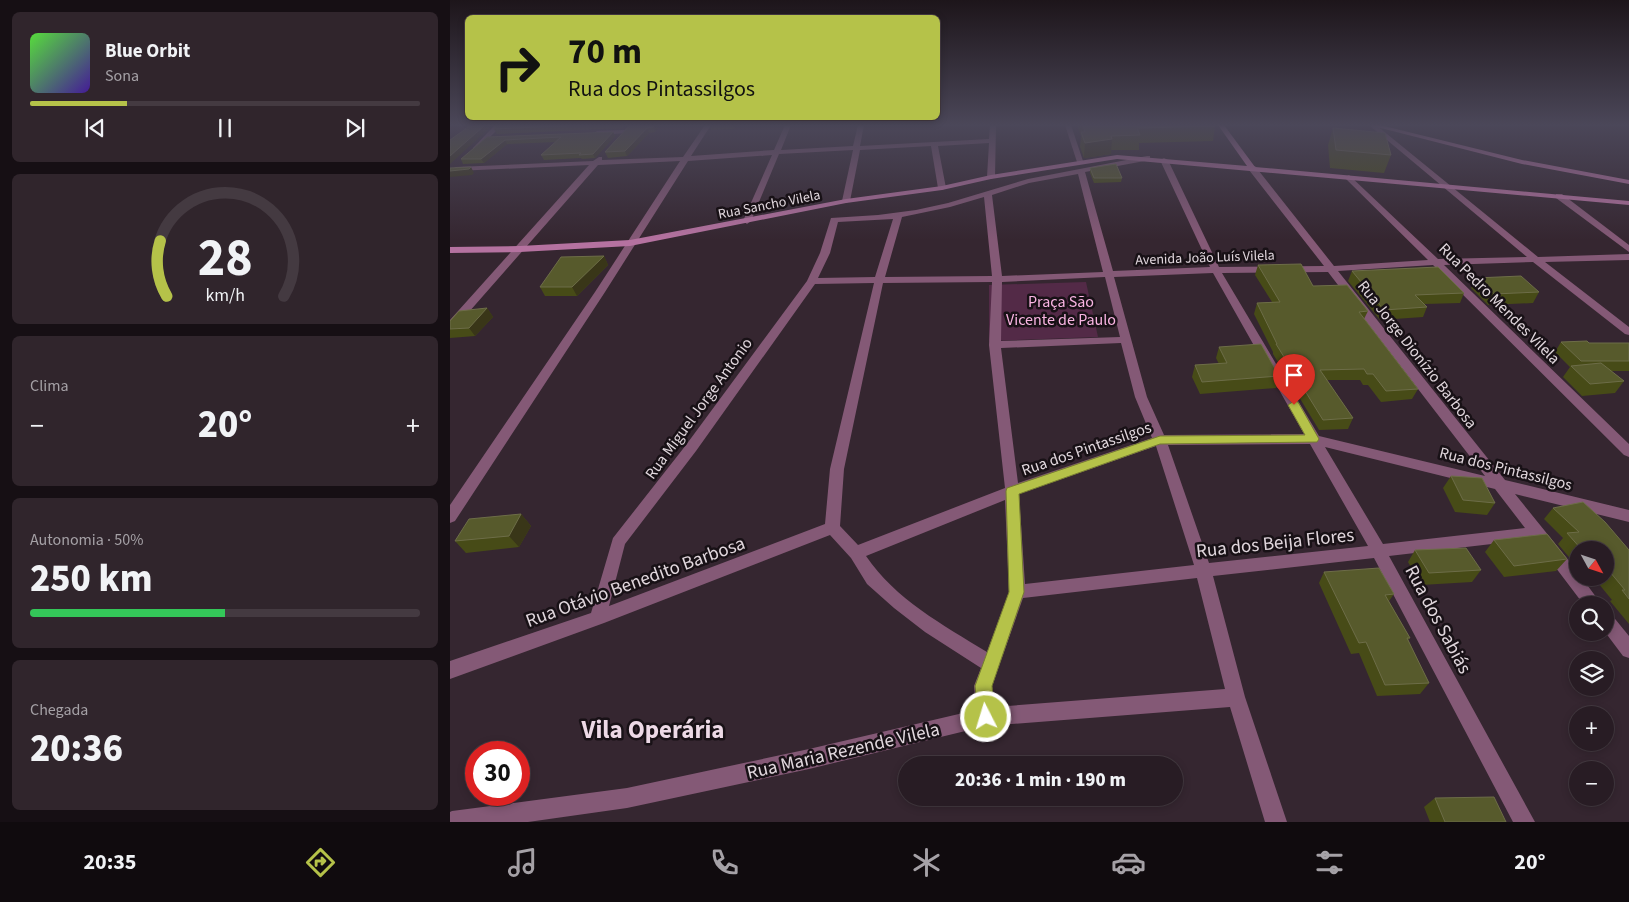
<!DOCTYPE html>
<html lang="pt">
<head>
<meta charset="utf-8">
<style>
	:root { --surface:#281c24; --page:#30252c; --text:#f1f3f6; --muted:#a5a1a6; --line:#443a41; --accent:#b5c249 }
	body { margin:0; font-family:"Source Sans 3",sans-serif; background:var(--page); color:var(--text); height:100vh; display:flex; flex-direction:column; font-size:19px; white-space:nowrap }
	* { box-sizing:border-box; margin:0 }
	p { font-size:16px; color:var(--muted) }
	.icon { flex:none; width:28px; height:28px; fill:none; stroke:currentColor; stroke-width:2; stroke-linecap:round; stroke-linejoin:round }
	.map { position:relative; flex:1; overflow:hidden }
	.sheet { display:flex; flex-direction:column; gap:12px; padding:12px; background:#160f14; width:450px }
	.sheet>* { flex:none }
	.guide { position:absolute; left:15px; top:15px; width:475px; height:105px; border-radius:8px; box-shadow:0 2px 8px #0003,0 0 0 1px var(--line); background:#b5c249; color:#111; overflow:hidden }
	.needle { width:32px; rotate:130deg }
	.tools { position:absolute; left:1119px; top:541px; display:grid; gap:10px }
	.tools a { display:grid; place-items:center; width:45px; height:45px; border-radius:50%; background:var(--surface); box-shadow:0 2px 8px #0003,0 0 0 1px var(--line); font-size:25px }
	.speed { position:absolute; left:15px; top:741px; display:flex; gap:10px; font-size:25px; font-weight:700; text-align:center }
	.speed>* { display:grid; place-content:center; width:65px; height:65px; border-radius:50%; background:var(--surface); box-shadow:0 2px 8px #0003,0 0 0 1px var(--line); line-height:1 }
	.speed .limit { border:8px solid #d22; background:#fff; color:#111 }
	.pin { position:absolute; display:grid; place-items:center; width:42px; height:42px; color:#fff; margin:-51px -21px; border-radius:50% 50% 50% 0; rotate:-45deg; box-shadow:0 0 5px #0007 }
	.pin .icon { rotate:45deg }
	.me { position:absolute; width:55px; margin:-28px; rotate:355deg; stroke-linejoin:round; filter:drop-shadow(0 0 4px #0008) }
	.turn { display:flex; align-items:center; gap:18px; height:105px; padding:0 20px; font-size:22px }
	.turn .icon { width:65px; height:65px; stroke-width:2.5 }
	.turn b { display:block; font-size:35px; line-height:42px }
	.big { font-size:38px; font-weight:800; line-height:1.1 }
	.sheet .tile { flex:1; display:flex; flex-direction:column; justify-content:center; gap:8px; min-width:0; padding:0 18px; border-radius:8px; background:var(--page) }
	.sheet .dial { align-items:center; gap:0 }
	.dial svg { height:130px; overflow:visible; fill:none; stroke:var(--line); stroke-width:7; stroke-linecap:round; text-anchor:middle }
	.dial text { fill:var(--text); stroke:none }
	.song { display:flex; align-items:center; gap:15px }
	.cover { width:60px; height:60px; border-radius:8px; background:linear-gradient(135deg,hsl(110 70% 55%),hsl(260 70% 35%)) }
	.played { height:5px; border-radius:2px; background:linear-gradient(90deg,var(--accent) 25%,var(--line) 25%) }
	.keys { display:flex; justify-content:space-around; direction:ltr }
	.heat { display:flex; justify-content:space-between; align-items:center; font-size:28px; direction:ltr }
	.charge { height:8px; border-radius:4px; background:linear-gradient(90deg,#34c759 50%,var(--line) 0) }
	.trip { position:absolute; left:448px; top:756px; width:285px; height:50px; border-radius:25px; background:var(--surface); box-shadow:0 2px 8px #0003,0 0 0 1px var(--line); font-weight:800; line-height:50px; text-align:center }
	.dock { display:flex; height:80px; justify-content:space-around; align-items:center; background:#100b0e; color:var(--muted) }
	.dock .icon { width:35px; height:35px }
	.dock .active { color:var(--accent) }
	.dock b { font-size:22px; color:var(--text) }
	main { display:flex; flex:1; min-height:0 }
	.map>svg:first-child { display:block }
	.green { fill:#532a47 }
	.lines { fill:none; stroke-linecap:round; stroke-linejoin:round }
	.street { fill:#845976; fill-rule:evenodd }
	.secondary { fill:#b572a0; fill-rule:evenodd }
	.wall { fill:#474b17 }
	.shaded-wall { fill:#393618 }
	.building { fill:#575a2c; stroke:#6d6d48 }
	.route { fill:#b5c249; stroke:#767e2f }
	.labels { text-anchor:middle; stroke-width:5; stroke-linejoin:round; paint-order:stroke }
	.far-street-label { font-size:14px; fill:#e1d7dd; stroke:#181116 }
	.park-label { font-size:16px; fill:#f9b4e2; stroke:#181116 }
	.street-label { font-size:16px; fill:#e1d7dd; stroke:#181116 }
	.near-street-label { font-size:19px; fill:#e1d7dd; stroke:#181116 }
	.near-district-label { font-size:25px; font-weight:bold; fill:#edd9e6; stroke:#181116 }
</style>
</head>
<body>
<main>
<section class="sheet">
<div class="tile">
<div class="song"><i class="cover"></i><div><b>Blue Orbit</b><p>Sona</p></div></div>
<div class="played"></div>
<div class="keys"><svg class="icon" aria-label="previous" viewBox="0 0 24 24"><path d="M18 5L8 12l10 7zM5 5v14"/></svg><svg class="icon" aria-label="pause" viewBox="0 0 24 24"><path d="M8 5v14M16 5v14"/></svg><svg class="icon" aria-label="next" viewBox="0 0 24 24"><path d="M6 5l10 7-10 7zM19 5v14"/></svg></div>
</div>
<div class="tile dial"><svg viewBox="0 0 100 80">
<path d="M14 69A42 42 0 1 1 86 69"/>
<path d="M14 69A42 42 0 0 1 10 35" stroke="#b5c249"/>
<text x="50" y="56" font-size="32" font-weight="700">28</text>
<text x="50" y="72" font-size="11">km/h</text>
</svg></div>
<div class="tile"><p>Clima</p>
<div class="heat"><a>−</a><b class="big">20°</b><a>+</a></div>
</div>
<div class="tile"><p>Autonomia · 50%</p><b class="big">250 km</b><div class="charge"></div></div>
<div class="tile"><p>Chegada</p><b class="big">20:36</b></div>
</section>
<div class="map">
<svg width="1179" height="822" viewBox="0 0 1179 822">
	<rect width="100%" height="100%" fill="#352630"/>
	<path class="green" d="M636 282 648 337 539 341V285Z"/>
	<g class="lines">
		<g class="street">
			<path d="M45 125H52L27 150H23V148Z"/>
			<path d="M255 125H261L241 156 324 150 335 125H341L331 150 403 146 408 125H414L410 146 539 139 540 125H546L545 177 541 179 537 177 539 143 488 146 496 188 492 190 488 188 481 146 410 150 400 201 396 203 392 201 403 150 329 154 301 221 297 224 293 221 322 155 238 161 155 292 5 521 0 523V505L145 292 230 161 148 165 4 329 0 330V320L139 165 6 171 2 169 6 167 143 161 149 157H152V160L233 157Z"/>
			<path d="M615 125H621L634 164 627 162Z"/>
			<path d="M919 125H926L1088 257 1179 254V260L1095 262 1179 327V335L1175 334 1083 262 994 265 1179 444V457L1174 455 983 265 888 271 1055 480 1179 510V522L1065 494 1128 572V578H1132L1152 605H1134L1084 539 939 556 1085 822H1063L924 558 763 576 795 697 837 822H815L780 707 536 726 359 769 177 808 78 822H0V812L2 811 177 788 359 749 526 710 524 686 531 668 475 632 444 608 417 584 401 558 380 535 154 623 0 679V661L141 613 163 538 236 445 357 281 370 253 381 218 428 215 466 210 498 203 578 179 697 156H700V160L635 172 663 271 760 267 710 160 714 158 718 160 769 267 874 266 799 170V166H805L884 266 978 260 896 179 895 177 899 175 988 259 1077 257ZM628 174 653 272 552 276 542 195 579 183ZM534 197 542 276 435 277 452 217 500 207ZM443 219 425 277 368 278 380 253 388 222ZM878 272 1035 476 869 436 772 273ZM763 273 854 434 714 435 697 397 664 277ZM655 277 670 337 551 341 552 282ZM542 282 539 345 555 488 408 545 390 526 394 469 433 283ZM424 283 380 469 375 524 159 606 175 544 246 451 365 284ZM671 343 685 397 702 438 568 483 551 348ZM860 444 918 546 759 563 718 445ZM706 446 744 565 575 584 569 494ZM875 447 1045 489 1075 528 933 544ZM555 500 559 592 537 652C493 625 445 599 416 556ZM747 578 775 689 544 707 542 686 573 598Z"/>
			<path d="M175 130 177 131V133L147 135 144 133 147 131Z"/>
			<path d="M1106 194H1112L1179 245V252L1106 198Z"/>
			<path d="M1155 611 1161 614 1179 636V658L1173 656 1155 632Z"/>
		</g>
		<g class="secondary">
			<path d="M768 125H774L805 167 1179 201V205L667 159 541 179 492 190 396 203 180 246 70 252 0 253V247L70 246 180 240 396 199 492 186 541 175 667 155 797 166Z"/>
			<path d="M919 125H930L1072 160 1179 180V184L1072 164Z"/>
		</g>
	</g>
	<g class="wall">
		<path d="M47 125H175L172 128 47 134 44 129Z"/>
		<path d="M180 125H210L205 132 199 133 177 156 158 158 155 152Z"/>
		<path d="M260 125H288L284 129 261 130Z"/>
		<path d="M627 125H764L765 126 763 141 689 143V150H661V154L634 158 630 147 631 136Z"/>
		<path d="M883 128 941 155 934 173 880 168 878 145Z"/>
		<path d="M163 132 165 136 145 158 132 159 131 158 94 160 91 155 106 142 57 144 34 163 13 164 11 159 37 137Z"/>
		<path d="M640 168 672 178 671 182 644 183 640 173Z"/>
		<path d="M154 256 158 265 127 296H95L90 287Z"/>
		<path d="M808 265 863 286 918 311 914 319 968 389 962 399 931 402 918 385H913L910 380H877L903 418 898 429 869 430 823 354V352L804 314 807 303 822 302 805 275Z"/>
		<path d="M902 271 1014 293 1010 303 974 304 977 307 973 317 930 320 898 281Z"/>
		<path d="M1026 278 1089 292 1083 303 1038 305 1021 288Z"/>
		<path d="M37 308 43 317 25 336 0 338V321Z"/>
		<path d="M1111 342 1139 343H1179V371H1161L1174 381 1165 393 1132 396 1113 377 1120 367 1105 352Z"/>
		<path d="M769 347 829 376 826 388 750 394 742 377 745 365 769 364 766 358Z"/>
		<path d="M1001 476 1045 503 1037 515 1005 512 993 488Z"/>
		<path d="M1103 508 1179 550V624L1160 601 1162 600 1144 578H1155V550H1128V568L1108 544 1113 538 1094 519Z"/>
		<path d="M71 514 81 526 69 547 16 553 5 541Z"/>
		<path d="M1044 540 1117 559 1106 571 1054 577 1035 552Z"/>
		<path d="M965 550 1031 570 1022 582 971 585 958 562Z"/>
		<path d="M874 572 944 594 939 601 960 638 958 640 979 683 970 694 927 696 909 653 901 654 869 583Z"/>
		<path d="M985 798 1056 822H980L974 807Z"/>
	</g>
	<g class="shaded-wall">
		<path d="M35 125H43L0 164V156Z"/>
		<path d="M205 125H210L205 132 203 127Z"/>
		<path d="M283 125H288L284 129Z"/>
		<path d="M197 128 199 133 177 156 175 151Z"/>
		<path d="M163 132 165 136 145 158 143 154Z"/>
		<path d="M662 139 661 154 634 158 635 143Z"/>
		<path d="M55 140 57 144 34 163 31 159Z"/>
		<path d="M21 167 24 173 22 175 0 177V171Z"/>
		<path d="M154 256 158 265 127 296 122 287Z"/>
		<path d="M37 308 43 317 25 336 19 328Z"/>
		<path d="M71 514 81 526 69 547 59 536Z"/>
	</g>
	<g class="building">
		<path d="M21 125H35L0 156V140Z"/>
		<path d="M47 125H130L44 129Z"/>
		<path d="M180 125H205L203 127 197 128 175 151 155 152Z"/>
		<path d="M633 125H764L765 126 687 128 690 135 661 136 662 139 635 143 631 132H635Z"/>
		<path d="M883 128 935 133 941 155 886 150Z"/>
		<path d="M163 132 143 154 129 155 131 153 91 155 111 137 55 140 31 159H11L37 137Z"/>
		<path d="M666 164 672 178H644L640 168Z"/>
		<path d="M21 167 19 169 0 171V168Z"/>
		<path d="M154 256 122 287H90L111 257Z"/>
		<path d="M851 264 863 286 897 285 918 311 909 312 968 389 936 391 923 374H917L914 369 870 370 903 418 873 420 826 344H827L807 303 830 302 808 265Z"/>
		<path d="M988 267 1014 293 965 295 977 307 934 310 902 271Z"/>
		<path d="M1071 276 1089 292 1044 294 1026 278Z"/>
		<path d="M37 308 19 328 0 329V321L9 311Z"/>
		<path d="M1137 341 1139 343H1179V361H1131L1111 342Z"/>
		<path d="M811 344 829 376 752 382 745 365 777 363 769 347Z"/>
		<path d="M1151 363 1174 381 1140 384 1121 366Z"/>
		<path d="M1001 476 1032 478 1045 503 1013 500Z"/>
		<path d="M1133 502 1155 522 1179 550V599L1172 590H1175L1155 566V550H1132L1117 533 1129 532 1103 508Z"/>
		<path d="M71 514 59 536 5 541 19 519Z"/>
		<path d="M1097 534 1117 559 1064 566 1044 540Z"/>
		<path d="M1016 548 1031 570 979 573 965 550Z"/>
		<path d="M929 568 944 594 935 595 960 638H957L979 683 935 685 916 642 909 643 874 572Z"/>
		<path d="M1044 797 1056 822H995L985 798Z"/>
	</g>
	<linearGradient id="sky" x2="0" y2="1"><stop stop-color="#1d151a"/><stop offset="0.52" stop-color="#4b4759"/><stop offset="1" stop-color="#4b4759" stop-opacity="0"/></linearGradient>
	<rect width="1179" height="240" fill="url(#sky)"/>
	<path class="route" d="M844 401 848 402 869 439 867 442 710 444 569 494 574 592 542 686 545 717 542 723 536 726 530 723 528 717 525 686 559 592 556 491 557 488 710 436 855 435 838 405Z"/>
	<g class="labels">
		<g class="far-street-label">
			<text transform="translate(319 204) rotate(-11)" y="5">Rua Sancho Vilela</text>
			<text transform="translate(755 257) rotate(-2)" y="5">Avenida João Luís Vilela</text>
		</g>
		<g class="park-label">
			<text x="611" y="307">Praça São<tspan x="611" dy="18">Vicente de Paulo</tspan></text>
		</g>
		<g class="street-label">
			<text transform="translate(1050 303) rotate(45)" y="6">Rua Pedro Mendes Vilela</text>
			<text transform="translate(968 354) rotate(52)" y="6">Rua Jorge Dionízio Barbosa</text>
			<text transform="translate(248 408) rotate(-54)" y="6">Rua Miguel Jorge Antonio</text>
			<text transform="translate(636 448) rotate(-19)" y="6">Rua dos Pintassilgos</text>
			<text transform="translate(1056 468) rotate(14)" y="6">Rua dos Pintassilgos</text>
		</g>
		<g class="near-street-label">
			<text transform="translate(825 542) rotate(-6)" y="7">Rua dos Beija Flores</text>
			<text transform="translate(185 581) rotate(-20)" y="7">Rua Otávio Benedito Barbosa</text>
			<text transform="translate(989 619) rotate(62)" y="7">Rua dos Sabiás</text>
			<text transform="translate(393 750) rotate(-13)" y="7">Rua Maria Rezende Vilela</text>
		</g>
		<g class="near-district-label">
			<text x="203" y="738">Vila Operária</text>
		</g>
	</g>
</svg>
<div class="tools">
<a><svg class="needle" viewBox="-14 -14 28 28"><path d="M0-13l5 13h-10z" fill="#e53935"/><path d="M0 13l5-13h-10z" fill="#a5a1a6"/></svg></a>
<a><svg class="icon" aria-label="search" viewBox="0 0 24 24"><circle cx="10" cy="10" r="6"/><path d="M15 15l6 6"/></svg></a>
<a><svg class="icon" aria-label="layers" viewBox="0 0 24 24"><path d="M12 4l9 5-9 5-9-5zM3 14l9 5 9-5"/></svg></a>
<a>+</a>
<a>−</a>
</div>
<div class="speed"><div class="limit">30</div></div>
<div class="pin" style="left:844px;top:405px;background:#d93025"><svg class="icon" aria-label="arrive" viewBox="0 0 24 24"><path d="M6 21V4h12l-3 4 3 4H6"/></svg></div>
<svg class="me" style="left:536px;top:717px" viewBox="-20 -20 40 40"><circle r="17" fill="#b5c249" stroke="#fff" stroke-width="3"/><path d="M0-11L8 9 0 5-8 9z" fill="#fff"/></svg>
<div class="trip">20:36 · 1 min · 190 m</div>
<div class="guide">
<div class="turn"><svg class="icon" aria-label="right" viewBox="0 0 24 24"><path d="M7 20v-9h11M14 6l5 5-5 5"/></svg><div><b>70 m</b>Rua dos Pintassilgos</div></div>
</div>
</div>
</main>
<nav class="dock">
<b>20:35</b>
<svg class="icon active" aria-label="directions" viewBox="0 0 24 24"><path d="M12 3l9 9-9 9-9-9zM9 14v-3h6M13 9l2 2-2 2"/></svg>
<svg class="icon" aria-label="music" viewBox="0 0 24 24"><path d="M9 18V5l10-2v13"/><circle cx="6" cy="18" r="3"/><circle cx="16" cy="16" r="3"/></svg>
<svg class="icon" aria-label="phone" viewBox="0 0 24 24"><path d="M5 4h4l2 5-3 2q2 4 5 5l2-3 5 2v4C11 20 4 13 5 4z"/></svg>
<svg class="icon" aria-label="climate" viewBox="0 0 24 24"><path d="M12 3v18M4 7l16 10M4 17L20 7"/></svg>
<svg class="icon" aria-label="car" viewBox="0 0 24 24"><path d="M5 17H2v-5l4-1 3-4h7l3 4 3 1v5h-3M9 17h6M6 11h13"/><circle cx="7" cy="17" r="2"/><circle cx="17" cy="17" r="2"/></svg>
<svg class="icon" aria-label="filters" viewBox="0 0 24 24"><path d="M4 7h16M4 17h16"/><circle cx="9" cy="7" r="2"/><circle cx="15" cy="17" r="2"/></svg>
<b>20°</b>
</nav>
</body>
</html>
